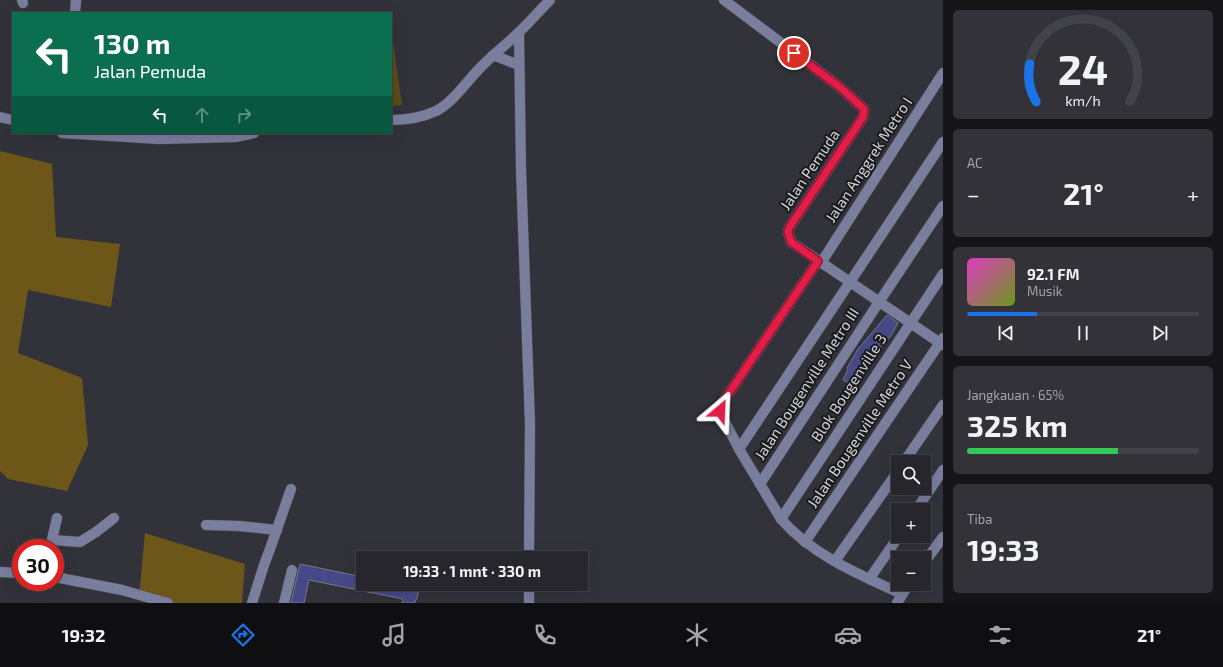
<!DOCTYPE html>
<html lang="id">
<head>
<meta charset="utf-8">
<style>
	:root { --surface:#26262c; --page:#323238; --text:#f1f3f6; --muted:#a4a5a9; --line:#424348; --accent:#1a73e8 }
	body { margin:0; font-family:"Exo 2",sans-serif; background:var(--page); color:var(--text); height:100vh; display:flex; flex-direction:column; font-size:15px; white-space:nowrap }
	* { box-sizing:border-box; margin:0 }
	p { font-size:13px; color:var(--muted) }
	.icon { flex:none; width:22px; height:22px; fill:none; stroke:currentColor; stroke-width:2; stroke-linecap:round; stroke-linejoin:round }
	.map { position:relative; flex:1; overflow:hidden }
	.panel { display:flex; flex-direction:column; gap:10px; padding:10px; background:#151518; width:280px }
	.panel>* { flex:none }
	.top-card { position:absolute; left:12px; top:12px; width:380px; height:122px; border-radius:0px; box-shadow:0 4px 16px #0002,0 0 0 1px var(--line); background:#0b6e4f; color:#fff; overflow:hidden }
	.tools { position:absolute; left:891px; top:455px; display:grid; gap:8px }
	.tools a { display:grid; place-items:center; width:40px; height:40px; border-radius:0px; background:var(--surface); box-shadow:0 4px 16px #0002,0 0 0 1px var(--line); font-size:20px }
	.speed { position:absolute; left:12px; top:539px; display:flex; gap:8px; font-size:20px; font-weight:700; text-align:center }
	.speed>* { display:grid; place-content:center; width:52px; height:52px; border-radius:50%; background:var(--surface); box-shadow:0 4px 16px #0002,0 0 0 1px var(--line); line-height:1 }
	.speed .limit { border:6px solid #d22; background:#fff; color:#111 }
	.pin { position:absolute; display:grid; place-items:center; width:34px; height:34px; color:#fff; margin:-17px; border:2px solid #fff; border-radius:50%; box-shadow:0 1px 4px #0007 }
	.me { position:absolute; width:44px; margin:-22px; rotate:26deg; stroke-linejoin:round; filter:drop-shadow(0 0 3px #0008) }
	.turn { display:flex; align-items:center; gap:14px; height:84px; padding:0 16px; font-size:18px }
	.turn .icon { width:52px; height:52px; stroke-width:2.5 }
	.turn b { display:block; font-size:28px; line-height:34px }
	.lanes { display:flex; align-items:center; height:38px; padding:0 16px; background:#0003; justify-content:center; gap:20px; direction:ltr }
	.lanes .off { opacity:.35 }
	.big { font-size:30px; font-weight:700; line-height:1.1 }
	.panel .tile { flex:1; display:flex; flex-direction:column; justify-content:center; gap:6px; min-width:0; padding:0 14px; border-radius:6px; background:var(--page) }
	.panel .dial { align-items:center; gap:0 }
	.dial svg { height:104px; overflow:visible; fill:none; stroke:var(--line); stroke-width:7; stroke-linecap:round; text-anchor:middle }
	.dial text { fill:var(--text); stroke:none }
	.song { display:flex; align-items:center; gap:12px }
	.cover { width:48px; height:48px; border-radius:6px; background:linear-gradient(135deg,hsl(310 70% 55%),hsl(80 70% 35%)) }
	.played { height:4px; border-radius:2px; background:linear-gradient(90deg,var(--accent) 30%,var(--line) 30%) }
	.keys { display:flex; justify-content:space-around; direction:ltr }
	.heat { display:flex; justify-content:space-between; align-items:center; font-size:22px; direction:ltr }
	.charge { height:6px; border-radius:3px; background:linear-gradient(90deg,#34c759 65%,var(--line) 0) }
	.trip { position:absolute; left:356px; top:551px; width:232px; height:40px; border-radius:0px; background:var(--surface); box-shadow:0 4px 16px #0002,0 0 0 1px var(--line); font-weight:700; line-height:40px; text-align:center }
	.tabs { display:flex; height:64px; justify-content:space-around; align-items:center; background:#0f0f12; color:var(--muted) }
	.tabs .icon { width:28px; height:28px }
	.tabs .selected { color:var(--accent) }
	.tabs b { font-size:18px; color:var(--text) }
	main { display:flex; flex:1; min-height:0 }
	.map>svg:first-child { display:block }
	.green { fill:#5f4c14 }
	.forest { fill:#6c5719 }
	.building { fill:#454988; stroke:#77787f }
	.lines { fill:none; stroke-linecap:round; stroke-linejoin:round }
	.minor-casing { stroke:#4f5057; stroke-width:11 }
	.minor { stroke:#7a7e9d; stroke-width:10 }
	.route-casing { stroke:#92132f; stroke-width:10 }
	.route { stroke:#e11d48; stroke-width:7 }
	.labels { text-anchor:middle; stroke-width:4; stroke-linejoin:round; paint-order:stroke }
	.street-label { font-size:15px; fill:#d5d6da; stroke:#1b1b1e }
</style>
</head>
<body>
<main>
<div class="map">
<svg width="943" height="603" viewBox="0 0 943 603">
	<rect width="100%" height="100%" fill="#32333a"/>
	<path class="green" d="M391 28 402 105 391 106Z"/>
	<g class="forest">
		<path d="M0 151 52 164 56 237 120 244 111 307 28 290 18 353 82 378 88 445 67 491 8 479 0 471Z"/>
		<path d="M145 533 245 564 242 603H159L139 598Z"/>
	</g>
	<g class="building">
		<path d="M887 315 898 323 891 336 887 340 886 339 881 347 879 346 870 357 859 376 857 375 852 385 843 380 848 369 847 368 858 349Z"/>
		<path d="M300 564 363 577V584H401L419 588 417 599H416L415 603H402L403 599 309 580 304 603H291Z"/>
	</g>
	<g class="lines">
		<defs>
			<g id="minor">
				<path d="M22 0 23 3"/>
				<path d="M724 0 841 88 864 109 863 117 789 228 788 232 791 242 943 345"/>
				<path d="M75 13 76 0"/>
				<path d="M519 33 521 170 530 424 529 558"/>
				<path d="M493 55 519 65"/>
				<path d="M0 117 13 120"/>
				<path d="M391 120C405 120 423 117 436 111 454 102 469 78 484 64 495 53 507 44 518 33 529 23 539 11 550 0"/>
				<path d="M62 133 159 139 236 137 254 133"/>
				<path d="M818 261 723 402 720 411 722 416 739 449 781 519C812 555 860 575 902 594"/>
				<path d="M821 263 943 73"/>
				<path d="M739 449 943 142"/>
				<path d="M904 462 943 405"/>
				<path d="M760 484 879 302 943 206"/>
				<path d="M916 510 943 470"/>
				<path d="M781 519 943 274"/>
				<path d="M206 525 239 526 277 530"/>
				<path d="M52 540 80 542 96 532 114 518"/>
				<path d="M805 542 943 338"/>
				<path d="M50 548 57 518"/>
				<path d="M835 561 898 471"/>
				<path d="M924 563 943 537"/>
				<path d="M0 572 21 573"/>
				<path d="M55 577 122 590 168 603"/>
				<path d="M871 580 872 575 899 536"/>
				<path d="M529 584V603"/>
				<path d="M252 603 264 565 270 549 291 489"/>
				<path d="M284 603 292 570"/>
				<path d="M897 603 909 584"/>
			</g>
		</defs>
		<use href="#minor" class="minor-casing"/>
		<use href="#minor" class="minor"/>
	</g>
	<g class="lines">
		<defs>
			<path id="route" d="M720 411 723 402 818 261 791 242 788 232 789 228 863 117 864 109 841 88 794 53"/>
		</defs>
		<use href="#route" class="route-casing"/>
		<use href="#route" class="route"/>
	</g>
	<g class="labels">
		<g class="street-label">
			<text transform="translate(869 160) rotate(-57)" y="5">Jalan Anggrek Metro I</text>
			<text transform="translate(810 170) rotate(-56)" y="5">Jalan Pemuda</text>
			<text transform="translate(807 384) rotate(-57)" y="5">Jalan Bougenville Metro III</text>
			<text transform="translate(849 388) rotate(-57)" y="5">Blok Bougenville 3</text>
			<text transform="translate(860 434) rotate(-56)" y="5">Jalan Bougenville Metro V</text>
		</g>
	</g>
</svg>
<div class="tools">
<a><svg class="icon" aria-label="search" viewBox="0 0 24 24"><circle cx="10" cy="10" r="6"/><path d="M15 15l6 6"/></svg></a>
<a>+</a>
<a>−</a>
</div>
<div class="speed"><div class="limit">30</div></div>
<div class="pin" style="left:794px;top:53px;background:#d93025"><svg class="icon" aria-label="arrive" viewBox="0 0 24 24"><path d="M6 21V4h12l-3 4 3 4H6"/></svg></div>
<svg class="me" style="left:720px;top:411px" viewBox="-20 -20 40 40"><path d="M0-17L14 15 0 8-14 15z" fill="#e11d48" stroke="#fff" stroke-width="4"/></svg>
<div class="trip">19:33 · 1 mnt · 330 m</div>
<div class="top-card">
<div class="turn"><svg class="icon" aria-label="left" viewBox="0 0 24 24"><path d="M17 20v-9H6M10 6l-5 5 5 5"/></svg><div><b>130 m</b>Jalan Pemuda</div></div>
<div class="lanes"><svg class="icon" aria-label="left" viewBox="0 0 24 24"><path d="M17 20v-9H6M10 6l-5 5 5 5"/></svg><svg class="icon off" aria-label="ahead" viewBox="0 0 24 24"><path d="M12 20V5M6 11l6-6 6 6"/></svg><svg class="icon off" aria-label="right" viewBox="0 0 24 24"><path d="M7 20v-9h11M14 6l5 5-5 5"/></svg></div>
</div>
</div>
<section class="panel">
<div class="tile dial"><svg viewBox="0 0 100 80">
<path d="M14 69A42 42 0 1 1 86 69"/>
<path d="M14 69A42 42 0 0 1 9 40" stroke="#1a73e8"/>
<text x="50" y="56" font-size="32" font-weight="700">24</text>
<text x="50" y="72" font-size="11">km/h</text>
</svg></div>
<div class="tile"><p>AC</p>
<div class="heat"><a>−</a><b class="big">21°</b><a>+</a></div>
</div>
<div class="tile">
<div class="song"><i class="cover"></i><div><b>92.1 FM</b><p>Musik</p></div></div>
<div class="played"></div>
<div class="keys"><svg class="icon" aria-label="previous" viewBox="0 0 24 24"><path d="M18 5L8 12l10 7zM5 5v14"/></svg><svg class="icon" aria-label="pause" viewBox="0 0 24 24"><path d="M8 5v14M16 5v14"/></svg><svg class="icon" aria-label="next" viewBox="0 0 24 24"><path d="M6 5l10 7-10 7zM19 5v14"/></svg></div>
</div>
<div class="tile"><p>Jangkauan · 65%</p><b class="big">325 km</b><div class="charge"></div></div>
<div class="tile"><p>Tiba</p><b class="big">19:33</b></div>
</section>
</main>
<nav class="tabs">
<b>19:32</b>
<svg class="icon selected" aria-label="directions" viewBox="0 0 24 24"><path d="M12 3l9 9-9 9-9-9zM9 14v-3h6M13 9l2 2-2 2"/></svg>
<svg class="icon" aria-label="music" viewBox="0 0 24 24"><path d="M9 18V5l10-2v13"/><circle cx="6" cy="18" r="3"/><circle cx="16" cy="16" r="3"/></svg>
<svg class="icon" aria-label="phone" viewBox="0 0 24 24"><path d="M5 4h4l2 5-3 2q2 4 5 5l2-3 5 2v4C11 20 4 13 5 4z"/></svg>
<svg class="icon" aria-label="climate" viewBox="0 0 24 24"><path d="M12 3v18M4 7l16 10M4 17L20 7"/></svg>
<svg class="icon" aria-label="car" viewBox="0 0 24 24"><path d="M5 17H2v-5l4-1 3-4h7l3 4 3 1v5h-3M9 17h6M6 11h13"/><circle cx="7" cy="17" r="2"/><circle cx="17" cy="17" r="2"/></svg>
<svg class="icon" aria-label="filters" viewBox="0 0 24 24"><path d="M4 7h16M4 17h16"/><circle cx="9" cy="7" r="2"/><circle cx="15" cy="17" r="2"/></svg>
<b>21°</b>
</nav>
</body>
</html>
